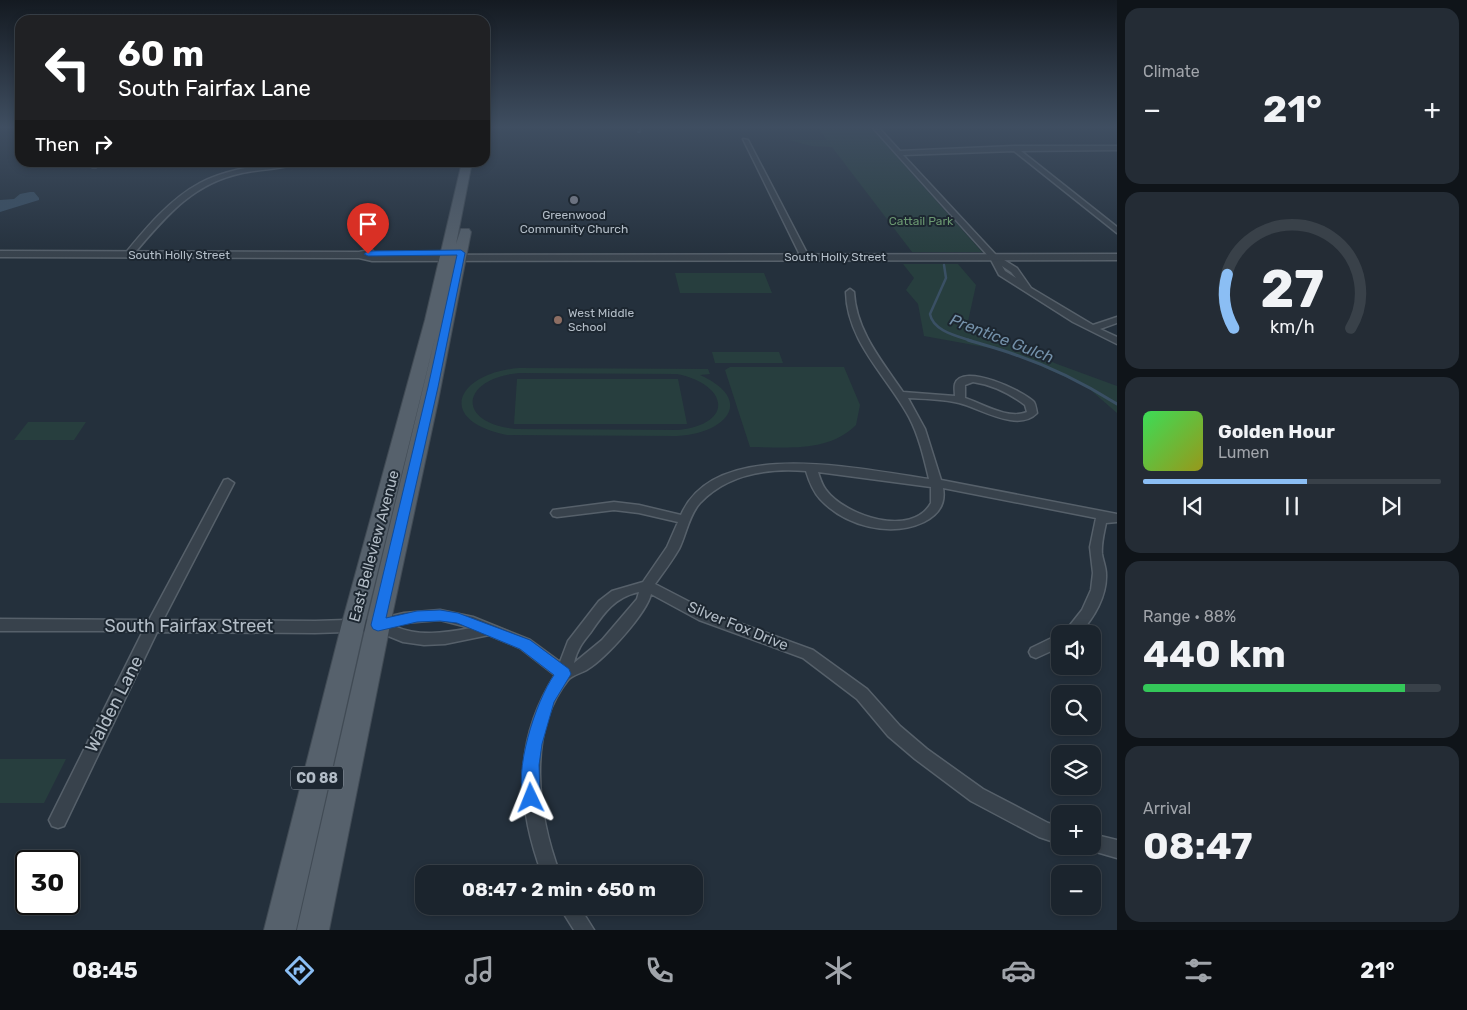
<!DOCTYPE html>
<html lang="en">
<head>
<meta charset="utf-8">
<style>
	:root { --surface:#1b242d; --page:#242c35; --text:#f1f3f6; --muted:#a0a4aa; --line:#394149; --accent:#8bbef4 }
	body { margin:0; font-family:Rubik,sans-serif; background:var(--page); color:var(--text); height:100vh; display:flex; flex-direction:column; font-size:19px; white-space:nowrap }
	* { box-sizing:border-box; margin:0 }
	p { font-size:16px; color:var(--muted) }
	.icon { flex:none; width:28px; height:28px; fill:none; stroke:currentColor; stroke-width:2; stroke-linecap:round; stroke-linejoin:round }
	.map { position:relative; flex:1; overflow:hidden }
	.drawer { display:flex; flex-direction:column; gap:8px; padding:8px; background:#0f1419; width:350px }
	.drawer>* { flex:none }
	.banner { position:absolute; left:15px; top:15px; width:475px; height:152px; border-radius:15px; box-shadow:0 2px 8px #0003,0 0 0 1px var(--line); background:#202124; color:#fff; overflow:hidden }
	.fabs { position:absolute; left:1051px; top:625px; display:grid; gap:10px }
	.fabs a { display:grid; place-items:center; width:50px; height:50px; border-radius:10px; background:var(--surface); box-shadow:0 2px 8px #0003,0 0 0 1px var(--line); font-size:25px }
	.speed { position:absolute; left:15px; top:850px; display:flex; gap:10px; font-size:25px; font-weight:700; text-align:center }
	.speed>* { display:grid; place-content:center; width:65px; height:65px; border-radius:50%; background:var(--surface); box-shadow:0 2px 8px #0003,0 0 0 1px var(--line); line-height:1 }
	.speed .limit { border:2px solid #111; border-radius:8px; background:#fff; color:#111 }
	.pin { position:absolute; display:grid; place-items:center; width:42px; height:42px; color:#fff; margin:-51px -21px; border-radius:50% 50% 50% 0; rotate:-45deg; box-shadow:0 0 5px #0007 }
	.pin .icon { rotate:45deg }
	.me { position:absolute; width:55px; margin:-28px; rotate:358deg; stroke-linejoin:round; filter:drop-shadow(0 0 4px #0008) }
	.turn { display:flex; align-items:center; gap:18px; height:105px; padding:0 20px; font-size:22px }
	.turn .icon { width:65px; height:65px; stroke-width:2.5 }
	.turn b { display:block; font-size:35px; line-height:42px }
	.then { display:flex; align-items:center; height:48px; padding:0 20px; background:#0003; gap:10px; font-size:19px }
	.big { font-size:38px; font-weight:700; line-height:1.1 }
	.drawer .card { flex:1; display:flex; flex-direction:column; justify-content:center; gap:8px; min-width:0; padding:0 18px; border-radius:15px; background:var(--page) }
	.drawer .dial { align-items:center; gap:0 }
	.dial svg { height:130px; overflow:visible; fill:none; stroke:var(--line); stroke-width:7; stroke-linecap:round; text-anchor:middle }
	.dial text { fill:var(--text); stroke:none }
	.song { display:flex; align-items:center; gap:15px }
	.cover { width:60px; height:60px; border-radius:8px; background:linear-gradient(135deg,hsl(130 70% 55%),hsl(60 70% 35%)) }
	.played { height:5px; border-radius:2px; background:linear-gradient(90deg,var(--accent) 55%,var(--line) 55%) }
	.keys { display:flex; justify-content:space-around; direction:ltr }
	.heat { display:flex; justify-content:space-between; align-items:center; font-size:28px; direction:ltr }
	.charge { height:8px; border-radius:4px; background:linear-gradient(90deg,#34c759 88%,var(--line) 0) }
	.trip { position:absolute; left:415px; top:865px; width:288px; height:50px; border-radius:15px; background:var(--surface); box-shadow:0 2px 8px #0003,0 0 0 1px var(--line); font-weight:700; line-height:50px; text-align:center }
	.dock { display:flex; height:80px; justify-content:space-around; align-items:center; background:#0b0e12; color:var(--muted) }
	.dock .icon { width:35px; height:35px }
	.dock .current { color:var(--accent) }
	.dock b { font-size:22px; color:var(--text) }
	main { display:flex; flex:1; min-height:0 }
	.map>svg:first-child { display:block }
	.green { fill:#273e3e; fill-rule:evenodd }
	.water { fill:#3a5064 }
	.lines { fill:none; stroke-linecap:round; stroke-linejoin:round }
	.stream-far2 { stroke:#3a5064; stroke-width:2 }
	.stream-far1 { stroke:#3a5064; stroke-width:2.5 }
	.stream { stroke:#3a5064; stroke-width:3 }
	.minor-casing { stroke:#56606a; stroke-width:3 }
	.tertiary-casing { stroke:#56606a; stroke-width:3 }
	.primary-casing { stroke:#414b55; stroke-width:2 }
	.minor { fill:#38424c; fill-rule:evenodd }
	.tertiary { fill:#38424c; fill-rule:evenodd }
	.primary { fill:#56616c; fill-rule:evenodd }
	.route { fill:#1a73e8; stroke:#114b97 }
	.worship-dot { fill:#6b7280; stroke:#1d2731; stroke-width:2 }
	.education-dot { fill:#8d6e63; stroke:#1d2731; stroke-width:2 }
	.labels { text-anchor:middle; stroke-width:4; stroke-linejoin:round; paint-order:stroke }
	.far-poi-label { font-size:12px; fill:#b3bdc7; stroke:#1d2731 }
	.far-park-label { font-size:12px; fill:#6b9871; stroke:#1d2731 }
	.far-street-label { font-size:12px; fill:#b3bdc7; stroke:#1d2731 }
	.shield { fill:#1d2731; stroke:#86909a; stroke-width:1 }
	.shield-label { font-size:14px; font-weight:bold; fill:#b3bdc7 }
	.street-label { font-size:15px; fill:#b3bdc7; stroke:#1d2731 }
	.water-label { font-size:16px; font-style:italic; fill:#7491aa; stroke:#1d2731 }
	.near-street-label { font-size:18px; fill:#b3bdc7; stroke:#1d2731 }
</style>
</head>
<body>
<main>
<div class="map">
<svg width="1117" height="930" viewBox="0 0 1117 930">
	<rect width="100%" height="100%" fill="#24303c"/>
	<g class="green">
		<path d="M818 128H871L982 252H912L832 147 811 146 789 140H827Z"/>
		<path d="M903 264H958L976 285 967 326 1057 364 1117 386V413L1086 386 1007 351 924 336 918 304 906 290 914 278Z"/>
		<path d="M675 273H764L772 293H680Z"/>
		<path d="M712 352H779L783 363H715Z"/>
		<path d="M730 367H844L860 405 856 425C828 453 786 447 750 447L725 370Z"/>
		<path d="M519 368 708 369 710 374 700 375C757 401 724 434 677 436L507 435C434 420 457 373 519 368ZM519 373 677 374C727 384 736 423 679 430L515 429C454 422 462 378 519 373Z"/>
		<path d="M517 379H678L687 424H514Z"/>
		<path d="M28 422H86L74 440H14Z"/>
		<path d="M0 759H66L44 803H0Z"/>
	</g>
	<path class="water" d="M30 192H34L39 198V200L0 212V200L14 199 20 194Z"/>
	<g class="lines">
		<path class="stream-far2" d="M638 132H640V128"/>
		<path class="stream-far1" d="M944 265 946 278 930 314C933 331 957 336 972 341"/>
		<path class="stream" d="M968 340C984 345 1000 349 1016 355 1051 367 1085 384 1117 404"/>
		<defs>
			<g id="minor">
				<path d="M873 128H879L900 151 1014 146H1117V150L1021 151 1117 227V233L1014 151 903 155 996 255 1017 268 1031 288 1093 325 1117 317V323L1100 329 1117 337V344L1073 322 999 275 990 258ZM1002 266 1011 272 1016 278 1005 271Z"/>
				<path d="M743 139 748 140 809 257 808 259 801 257Z"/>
				<path d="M95 162H102L96 167H92L91 166Z"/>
				<path d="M282 162H303C288 169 260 169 242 173 190 184 164 219 131 257L124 255C145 229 170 199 200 183 225 170 254 166 282 162Z"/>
				<path d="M850 289 854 292C856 331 882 361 903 392L955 396C955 393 954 388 955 384 962 362 1024 391 1034 402 1036 405 1036 409 1037 413 1018 433 980 408 959 403 943 399 925 399 908 398L925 429 941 480 1117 514V522L1106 523C1104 533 1101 544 1102 554 1103 561 1106 567 1106 574 1107 596 1094 618 1079 634H1063L1082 610 1091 590 1093 573 1090 547 1096 518 943 488C946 504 938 515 924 522 890 538 845 526 820 499 813 491 809 481 806 471 768 468 727 474 700 503 689 515 686 535 679 549 672 561 663 573 655 584L709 612 813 650 867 689 900 726 927 749 983 789 1048 823 1060 826V844L1039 837 971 801 915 759 888 736 857 699 803 658 699 620 651 594C647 613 605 659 588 669 582 673 572 675 568 680 526 732 538 816 560 874H542C516 804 514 740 555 675L520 648 489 635 445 644 424 645 403 642 376 631 315 633 157 632 64 826 58 828 52 826 49 820 52 814 143 631H0V619L149 620 224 480 228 479 234 483 163 620 315 621 378 619 404 613 440 610 473 617 530 640 560 662 568 641 599 601 612 591 643 582 667 547 678 522 639 513 614 510 557 517 553 516 551 513 553 510 614 502 639 505 681 515C715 435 863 470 929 479 924 458 919 436 909 417 887 376 847 342 846 292ZM973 382C993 385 1009 393 1025 405L1027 412C1008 420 983 404 965 398V385ZM818 472 931 487V503C912 538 845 516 826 490 822 485 820 478 818 472ZM639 592 637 599 602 640 574 663C577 649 583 642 591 632 604 613 615 597 639 592ZM440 620 471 628C444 633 419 637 394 626L404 623Z"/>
				<path d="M1060 634V647L1036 658 1031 656 1029 652 1031 648Z"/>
				<path d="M1092 834 1117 840V858L1086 849 1085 846H1092Z"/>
				<path d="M559 906H579L594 930H574Z"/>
			</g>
			<path id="tertiary" d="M369 250 373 251V255L1117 254V260L372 261 359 258 0 257V251L359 252Z"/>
			<path id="primary" d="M462 162H472L456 244 461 229H469L471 232 438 401 390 625 329 930H297L366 625 436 334 365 623 296 930H264L342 623 425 320Z"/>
		</defs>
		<use href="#minor" class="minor-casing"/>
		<use href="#tertiary" class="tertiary-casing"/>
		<use href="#primary" class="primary-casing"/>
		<use href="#minor" class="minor"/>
		<use href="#tertiary" class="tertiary"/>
		<use href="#primary" class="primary"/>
	</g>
	<linearGradient id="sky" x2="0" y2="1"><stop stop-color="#141a21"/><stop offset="0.49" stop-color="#3f4e61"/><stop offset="1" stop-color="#3f4e61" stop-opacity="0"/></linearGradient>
	<rect width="1117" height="259" fill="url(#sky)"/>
	<path class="route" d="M461 250 465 253 438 387 386 618 417 611 440 610 458 613 530 640 569 669 571 674 554 702 542 744 539 765 540 798 537 803 531 806 525 803C512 773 536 701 554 675L520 649 457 623 440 621 417 622 378 631 373 629 371 625 428 387 457 255 368 256 364 254 368 251Z"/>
	<circle class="worship-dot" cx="574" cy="200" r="5"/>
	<circle class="education-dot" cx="558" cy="320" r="5"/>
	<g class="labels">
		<g class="far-poi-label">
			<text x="574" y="219">Greenwood<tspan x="574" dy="14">Community Church</tspan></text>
			<text x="568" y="317" text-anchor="start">West Middle<tspan x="568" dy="14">School</tspan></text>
		</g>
		<g class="far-park-label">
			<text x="921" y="225">Cattail Park</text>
		</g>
		<g class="far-street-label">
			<text x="179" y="259">South Holly Street</text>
			<text x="835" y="261">South Holly Street</text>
		</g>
		<rect class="shield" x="291" y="766.5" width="52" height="23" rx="4"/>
		<g class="shield-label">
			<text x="317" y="783">CO 88</text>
		</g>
		<g class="street-label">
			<text transform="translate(374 546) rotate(-75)" y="5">East Belleview Avenue</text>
			<text transform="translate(738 626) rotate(22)" y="5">Silver Fox Drive</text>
		</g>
		<g class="water-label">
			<text transform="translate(1002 338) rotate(21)" y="6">Prentice Gulch</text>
		</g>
		<g class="near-street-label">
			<text x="189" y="632">South Fairfax Street</text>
			<text transform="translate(114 704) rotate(-63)" y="6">Walden Lane</text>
		</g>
	</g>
</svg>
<div class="fabs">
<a><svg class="icon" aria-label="sound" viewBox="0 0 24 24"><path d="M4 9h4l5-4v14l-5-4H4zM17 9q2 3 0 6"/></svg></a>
<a><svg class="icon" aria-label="search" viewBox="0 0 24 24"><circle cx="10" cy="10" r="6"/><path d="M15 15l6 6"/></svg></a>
<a><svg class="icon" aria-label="layers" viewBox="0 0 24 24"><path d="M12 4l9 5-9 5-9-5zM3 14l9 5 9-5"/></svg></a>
<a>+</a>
<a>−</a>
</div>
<div class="speed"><div class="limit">30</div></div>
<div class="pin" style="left:368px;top:254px;background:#d93025"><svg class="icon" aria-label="arrive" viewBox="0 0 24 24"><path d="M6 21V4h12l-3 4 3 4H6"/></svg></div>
<svg class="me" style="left:531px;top:798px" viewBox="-20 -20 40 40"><path d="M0-17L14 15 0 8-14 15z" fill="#1a73e8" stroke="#fff" stroke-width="4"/></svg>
<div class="trip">08:47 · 2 min · 650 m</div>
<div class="banner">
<div class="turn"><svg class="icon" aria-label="left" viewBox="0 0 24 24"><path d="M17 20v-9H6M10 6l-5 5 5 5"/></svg><div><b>60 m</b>South Fairfax Lane</div></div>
<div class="then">Then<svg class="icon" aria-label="right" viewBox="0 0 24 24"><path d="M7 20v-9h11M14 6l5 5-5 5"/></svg></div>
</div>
</div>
<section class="drawer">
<div class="card"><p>Climate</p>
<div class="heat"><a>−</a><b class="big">21°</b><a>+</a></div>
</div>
<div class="card dial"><svg viewBox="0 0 100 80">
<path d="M14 69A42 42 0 1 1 86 69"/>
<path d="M14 69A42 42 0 0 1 10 36" stroke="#8bbef4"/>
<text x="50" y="56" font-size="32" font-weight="700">27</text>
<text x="50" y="72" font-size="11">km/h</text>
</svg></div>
<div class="card">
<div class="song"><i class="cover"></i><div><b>Golden Hour</b><p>Lumen</p></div></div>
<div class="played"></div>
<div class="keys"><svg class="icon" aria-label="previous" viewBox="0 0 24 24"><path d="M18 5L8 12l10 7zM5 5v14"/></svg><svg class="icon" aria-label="pause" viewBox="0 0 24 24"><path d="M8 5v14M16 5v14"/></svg><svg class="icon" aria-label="next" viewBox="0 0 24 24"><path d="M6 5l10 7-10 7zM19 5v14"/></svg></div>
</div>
<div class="card"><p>Range · 88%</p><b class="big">440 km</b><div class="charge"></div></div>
<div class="card"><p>Arrival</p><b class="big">08:47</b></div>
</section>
</main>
<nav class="dock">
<b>08:45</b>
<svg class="icon current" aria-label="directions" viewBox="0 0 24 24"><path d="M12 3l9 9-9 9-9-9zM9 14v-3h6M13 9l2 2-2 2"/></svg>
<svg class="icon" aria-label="music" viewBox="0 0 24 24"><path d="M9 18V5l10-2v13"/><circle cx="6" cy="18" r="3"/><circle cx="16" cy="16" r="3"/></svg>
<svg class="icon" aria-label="phone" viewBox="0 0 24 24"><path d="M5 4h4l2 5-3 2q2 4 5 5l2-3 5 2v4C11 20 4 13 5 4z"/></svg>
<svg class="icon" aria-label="climate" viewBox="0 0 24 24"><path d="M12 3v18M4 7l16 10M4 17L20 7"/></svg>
<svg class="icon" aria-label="car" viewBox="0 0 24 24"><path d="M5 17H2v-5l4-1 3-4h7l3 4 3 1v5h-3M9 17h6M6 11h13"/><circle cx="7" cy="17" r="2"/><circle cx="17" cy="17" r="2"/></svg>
<svg class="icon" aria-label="filters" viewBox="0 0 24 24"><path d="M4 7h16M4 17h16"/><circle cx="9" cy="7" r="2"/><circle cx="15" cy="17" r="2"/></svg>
<b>21°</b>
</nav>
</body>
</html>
